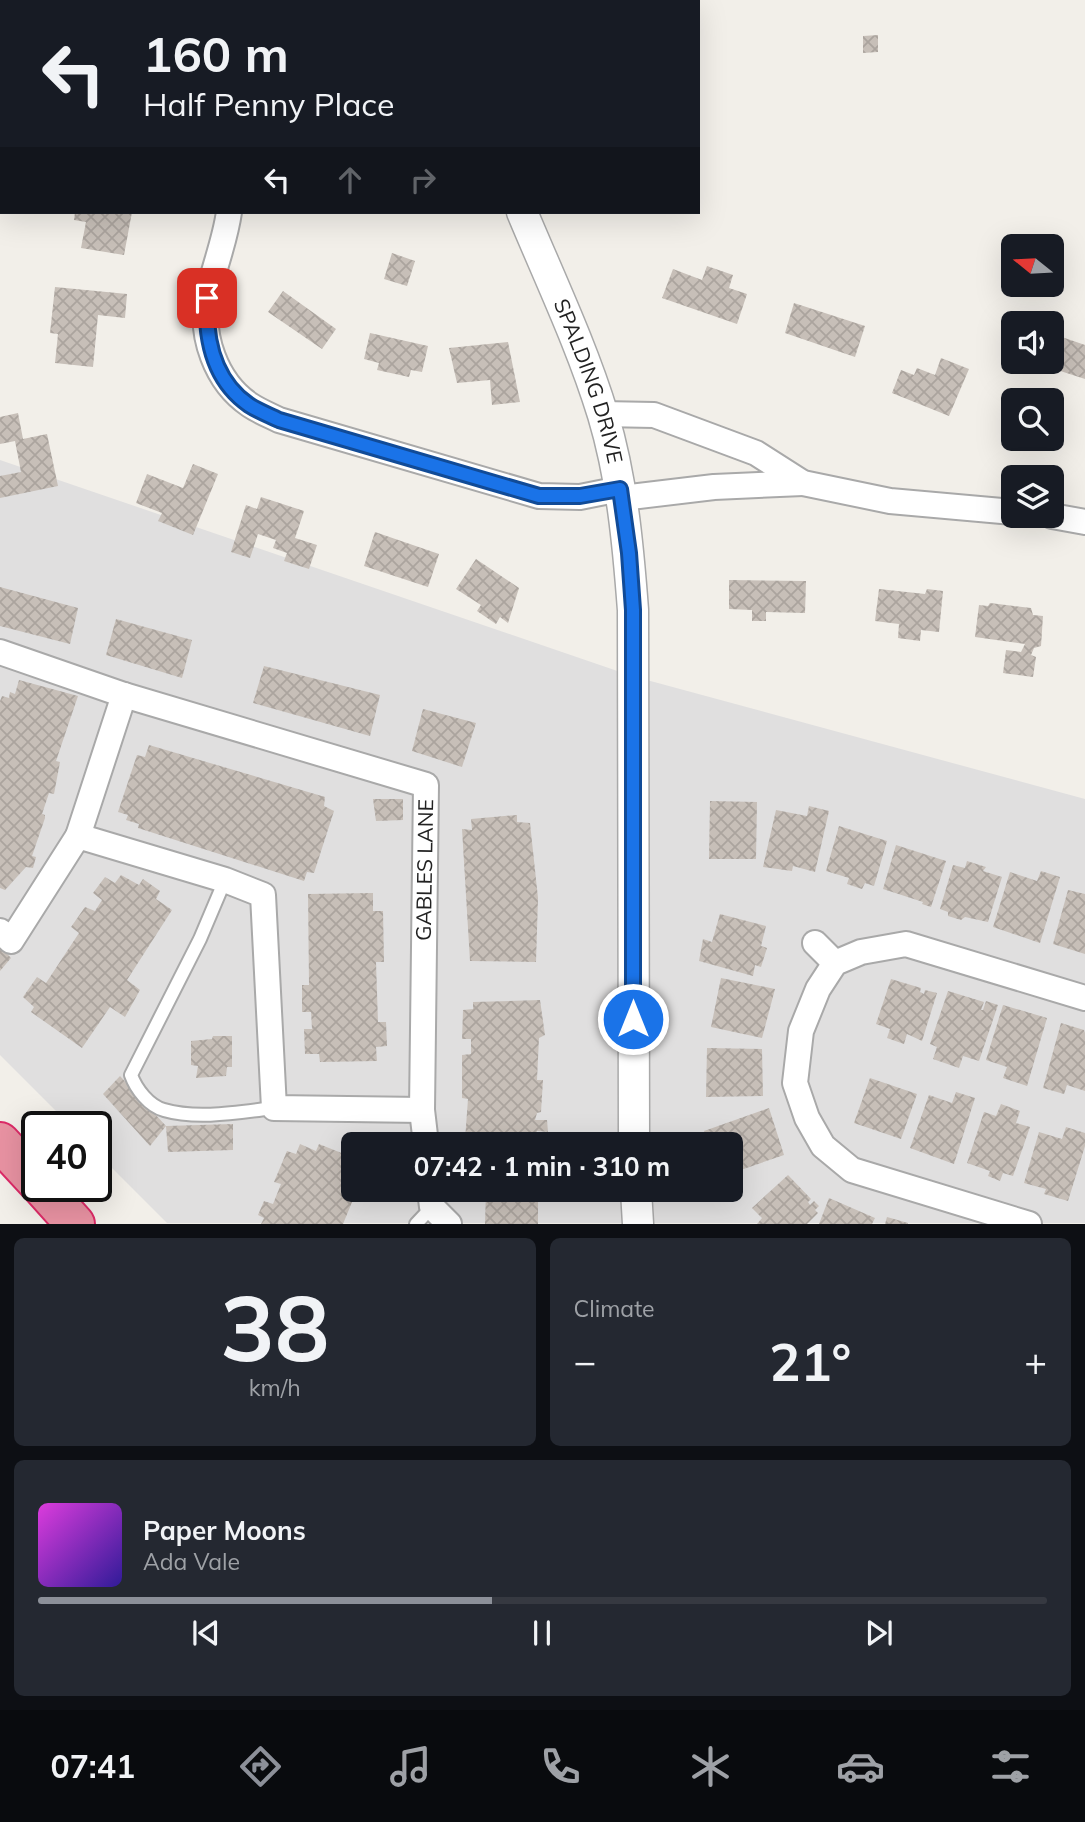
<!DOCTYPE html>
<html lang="en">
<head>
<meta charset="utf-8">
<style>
	:root { --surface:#171b24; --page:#242831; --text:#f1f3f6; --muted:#9ea1a6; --line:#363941; --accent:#8c9099 }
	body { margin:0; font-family:Mulish,sans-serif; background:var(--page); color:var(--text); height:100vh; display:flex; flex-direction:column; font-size:26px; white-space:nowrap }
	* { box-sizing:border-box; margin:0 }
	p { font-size:23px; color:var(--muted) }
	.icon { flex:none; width:38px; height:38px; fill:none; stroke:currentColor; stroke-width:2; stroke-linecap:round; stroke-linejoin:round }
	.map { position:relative; height:1224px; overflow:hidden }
	.side { display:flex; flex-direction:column; gap:14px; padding:14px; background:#0d0f14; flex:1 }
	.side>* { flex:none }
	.guide { position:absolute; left:0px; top:0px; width:700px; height:214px; box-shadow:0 7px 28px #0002; background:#171b24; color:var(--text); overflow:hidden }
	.needle { width:46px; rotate:288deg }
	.buttons { position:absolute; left:1001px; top:234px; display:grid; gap:14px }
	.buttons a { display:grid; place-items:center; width:63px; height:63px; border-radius:10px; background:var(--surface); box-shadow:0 7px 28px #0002; font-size:35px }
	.speed { position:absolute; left:21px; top:1111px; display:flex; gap:14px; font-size:35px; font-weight:700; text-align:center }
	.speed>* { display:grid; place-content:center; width:91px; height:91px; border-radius:50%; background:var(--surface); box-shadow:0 7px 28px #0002; line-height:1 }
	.speed .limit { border:4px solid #111; border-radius:10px; background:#fff; color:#111 }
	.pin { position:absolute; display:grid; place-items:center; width:60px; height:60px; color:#fff; margin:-30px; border-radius:14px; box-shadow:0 4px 10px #0006 }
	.me { position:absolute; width:77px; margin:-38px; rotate:0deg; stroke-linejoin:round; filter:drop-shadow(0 0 5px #0008) }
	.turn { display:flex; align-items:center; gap:24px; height:147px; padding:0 28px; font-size:32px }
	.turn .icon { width:91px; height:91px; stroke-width:2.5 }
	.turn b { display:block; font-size:49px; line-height:60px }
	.lanes { display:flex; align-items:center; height:66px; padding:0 28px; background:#0003; justify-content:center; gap:35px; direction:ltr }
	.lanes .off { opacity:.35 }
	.big { font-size:52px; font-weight:700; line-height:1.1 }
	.side .tile { flex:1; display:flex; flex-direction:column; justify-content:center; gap:10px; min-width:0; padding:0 24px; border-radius:10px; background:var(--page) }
	.side .dial { align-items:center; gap:0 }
	.dial b { font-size:91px; line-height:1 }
	.song { display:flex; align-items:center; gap:21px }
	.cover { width:84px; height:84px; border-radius:10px; background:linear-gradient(135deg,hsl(300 70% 55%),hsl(250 70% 35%)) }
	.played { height:7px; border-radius:4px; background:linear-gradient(90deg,var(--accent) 45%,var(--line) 45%) }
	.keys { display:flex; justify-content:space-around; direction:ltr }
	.heat { display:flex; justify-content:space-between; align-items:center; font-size:38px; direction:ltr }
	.side .tiles { flex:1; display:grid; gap:14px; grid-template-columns:1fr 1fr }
	.tile:last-child { grid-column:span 2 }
	.trip { position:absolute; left:341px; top:1132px; width:402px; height:70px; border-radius:10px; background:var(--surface); box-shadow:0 7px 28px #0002; font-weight:700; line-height:70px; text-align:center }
	.tab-bar { display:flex; height:112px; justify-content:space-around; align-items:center; background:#090b0e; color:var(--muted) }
	.tab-bar .icon { width:49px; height:49px }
	.tab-bar .on { color:var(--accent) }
	.tab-bar b { font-size:32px; color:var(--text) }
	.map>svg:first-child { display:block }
	.residential { fill:#e0dfdf; fill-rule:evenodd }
	.education { fill:#ffffe5 }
	.building { fill:url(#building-cross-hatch) }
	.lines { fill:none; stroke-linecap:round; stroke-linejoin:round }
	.service-casing { stroke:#a9a9a9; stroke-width:16 }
	.minor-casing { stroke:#a9a9a9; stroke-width:28 }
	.tertiary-casing { stroke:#a9a9a9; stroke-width:33 }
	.motorway-casing { stroke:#dc2a67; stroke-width:42 }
	.service { stroke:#fff; stroke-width:12 }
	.minor { stroke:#fff; stroke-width:24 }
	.tertiary { stroke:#fff; stroke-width:30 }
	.motorway { stroke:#e892a2; stroke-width:38 }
	.route-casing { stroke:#114b97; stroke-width:18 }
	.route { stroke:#1a73e8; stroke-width:12 }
	.labels { text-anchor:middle; stroke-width:5; stroke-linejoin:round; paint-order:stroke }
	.street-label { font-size:21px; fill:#222; stroke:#fff }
</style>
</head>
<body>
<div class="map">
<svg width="1085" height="1224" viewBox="0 0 1085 1224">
	<defs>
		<pattern id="building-cross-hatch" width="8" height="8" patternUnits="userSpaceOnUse" patternTransform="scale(1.75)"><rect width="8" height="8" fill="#c7bfb8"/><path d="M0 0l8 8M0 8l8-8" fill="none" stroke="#aba49e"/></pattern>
	</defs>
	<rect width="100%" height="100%" fill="#f2efe9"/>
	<path class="residential" d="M0 460 632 676 1085 799V1223H167L96 1152V1127H72L0 1055ZM354 1144H732V1190H354Z"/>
	<path class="education" d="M0 0H50L2 2 0 179Z"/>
	<g class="building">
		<path d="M878 35V52L863 53V36Z"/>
		<path d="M75 212H132L124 255 81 248 86 222 74 220Z"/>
		<path d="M392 253 415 261 407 286 384 279Z"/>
		<path d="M707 266 733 275 729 288 747 294 737 324 662 298 673 269 702 280Z"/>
		<path d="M55 287 127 294 125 318 98 315 93 367 55 363 58 334 50 333Z"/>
		<path d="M283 291 336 329 322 349 268 312Z"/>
		<path d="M794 303 865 326 855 357 785 333Z"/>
		<path d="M370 333 428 346 422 372 411 370 409 377 377 370 379 363 364 359Z"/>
		<path d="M1056 335 1085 345V379L1045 366 1046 362H1052V346Z"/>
		<path d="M508 342 520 402 492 405 490 380 457 383 449 348Z"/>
		<path d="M941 358 969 369 949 416 892 393 901 370 914 375 917 368 935 375Z"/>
		<path d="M18 413 23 439 47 434 58 486 0 498V476L21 472 15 441 0 444V417Z"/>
		<path d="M193 464 218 474 193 535 158 521 162 513 136 503 147 474 183 488Z"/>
		<path d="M261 497 304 511 295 538 317 545 309 569 284 561 287 553 273 548 276 540 258 534 250 558 231 552 246 505 257 509Z"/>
		<path d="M375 532 439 554 428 587 364 566Z"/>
		<path d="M476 559 519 588 508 623 500 617 496 624 477 611 481 605 456 589Z"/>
		<path d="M729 580 806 581 805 613 766 612V621H752V610L729 609Z"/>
		<path d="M0 587 78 608 70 644 0 626Z"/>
		<path d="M879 589 925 594 927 589 943 591 939 632 921 630 920 641 898 638 899 624 875 621Z"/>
		<path d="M990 603 1031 608 1033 615 1043 616 1041 646 1034 648 1031 655 1036 657 1033 677 1003 673 1006 650 1021 652 1025 644 975 637 979 605 988 606Z"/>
		<path d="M116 619 192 640 182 678 106 655Z"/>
		<path d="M264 666 380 695 370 736 253 703Z"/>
		<path d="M19 680 78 696 56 761 60 762 54 794 49 793 42 814 45 815V818L32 856 36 857 33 868 26 867 5 890 0 888V701L2 696 9 698 10 692 15 694Z"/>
		<path d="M423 709 476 723 462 767 412 751Z"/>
		<path d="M149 745 325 797 324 806 334 811 314 873 307 872 304 881 138 828 139 824 126 820 128 815 118 812 137 755 145 757Z"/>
		<path d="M373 799H403V820L376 821Z"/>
		<path d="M710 801 757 802 756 859H709Z"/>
		<path d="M809 806 829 811 815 872 793 866 792 871 763 867 776 810 807 816Z"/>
		<path d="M517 815V822L530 823 538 898 536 962 470 961 462 829 472 830 471 819Z"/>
		<path d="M839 826 887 841 874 886 865 883 862 889 847 884 849 878 826 871Z"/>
		<path d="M896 845 946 861 931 907 922 904 923 902 883 889Z"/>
		<path d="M967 861 986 867 983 871 1002 877 988 922 965 917 961 920 948 916V912L940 909 953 865 965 868Z"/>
		<path d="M1041 871 1060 877 1040 943 993 927 1010 872 1037 881Z"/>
		<path d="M121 875 139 885 143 879 160 891 156 899 172 910 127 980 140 990 125 1017 110 1007 82 1048 31 1012 34 1007 23 997 37 977 46 983 79 933 71 927 85 907 95 911 102 900 93 893 105 877 115 883Z"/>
		<path d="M1068 890 1085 894V954L1053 944Z"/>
		<path d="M373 893V911H383L384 962H376L378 1022H386L387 1046 376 1047 377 1061 320 1062 319 1054H305L304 1029H312L311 1012H302V985H309L308 894Z"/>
		<path d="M720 914 766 926 761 946 767 948 761 967 755 965 753 976 699 961 703 939 712 942Z"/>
		<path d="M0 946 11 958 0 971Z"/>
		<path d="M721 978 775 989 762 1038 711 1027Z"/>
		<path d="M891 979 921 988 920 992 924 994 925 990 937 993 922 1041 907 1034 904 1044 887 1038 890 1029 876 1024Z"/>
		<path d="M948 991 984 1002 981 1010H983L986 1001 998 1005 979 1061 963 1056 959 1068 933 1059 937 1047 930 1044Z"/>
		<path d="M540 1000 545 1035 539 1038 537 1080H543L541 1112 537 1113 535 1120H547L548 1132 537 1131 536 1141 465 1140 468 1099 462 1098V1055L471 1054V1039H462L463 1010 473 1009V1002Z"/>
		<path d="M1003 1005 1047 1018 1027 1086 1003 1078 1007 1067 986 1060Z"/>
		<path d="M1061 1023 1084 1030 1085 1033V1091L1067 1085 1064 1094 1043 1088Z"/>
		<path d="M213 1036H232V1067H227L226 1076 196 1078 198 1066 191 1065V1041L212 1039Z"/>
		<path d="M707 1048 762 1049 763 1096 706 1097Z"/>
		<path d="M120 1076 166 1126 150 1146 103 1094Z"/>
		<path d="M870 1078 917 1094 901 1139 854 1123Z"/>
		<path d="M956 1092 975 1098 954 1164 910 1148 929 1095 952 1103Z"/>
		<path d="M1001 1104 1020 1111 1016 1123 1030 1127 1013 1176 1003 1173 1000 1181 988 1176 990 1171 967 1163 984 1112 996 1116Z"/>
		<path d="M769 1108 784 1155 732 1173V1144H709L704 1131Z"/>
		<path d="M233 1124V1150L168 1152 166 1126Z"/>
		<path d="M1066 1127 1085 1133V1146L1068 1201 1044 1194 1046 1189 1024 1183 1039 1132 1062 1139Z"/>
		<path d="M300 1144 316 1151 319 1144 354 1158V1190H357L343 1224H261L264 1218 258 1215 264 1201 273 1204 281 1184 274 1182 287 1151 296 1154Z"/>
		<path d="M788 1175 811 1199 808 1202 810 1205 814 1201 819 1206 815 1210 818 1213 807 1224H757L762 1218 752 1208Z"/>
		<path d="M486 1190H538V1224H485Z"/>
		<path d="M829 1198 875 1218 872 1224H819Z"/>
		<path d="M887 1217 908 1223V1224H885Z"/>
	</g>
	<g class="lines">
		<defs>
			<g id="service">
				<path d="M225 880 200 939 131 1075C136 1089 149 1106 164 1110 198 1120 240 1112 274 1108"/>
				<path d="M416 1224 432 1207"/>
			</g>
			<g id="minor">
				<path d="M229 212C225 241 214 267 208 295 199 335 216 382 250 405 259 411 269 415 279 420L539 496 580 497 620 489"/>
				<path d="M602 414 654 415 756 453 803 483 890 501 1013 512"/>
				<path d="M622 498 714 487 803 483"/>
				<path d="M1052 516 1085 522"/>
				<path d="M0 652 124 695 426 785 422 1110 426 1144"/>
				<path d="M78 836 124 695"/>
				<path d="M0 931 11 941 78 836 225 880 263 895 274 1108 422 1110"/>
				<path d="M815 943 835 963"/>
				<path d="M430 1190 432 1207 449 1224"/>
				<path d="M1029 1224 852 1170 823 1146 807 1118 795 1083 801 1031 818 989 835 963 861 952 906 944 1085 998"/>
			</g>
			<g id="tertiary">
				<path d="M432 0 433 2"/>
				<path id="s1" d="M522 212C550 279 582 346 603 415 622 478 628 544 633 610L634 1144"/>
				<path d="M636 1190 638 1224"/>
			</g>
			<g id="motorway">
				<path d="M0 1142 37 1182"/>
				<path d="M41 1186 75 1224"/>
			</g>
		</defs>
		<use href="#service" class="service-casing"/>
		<use href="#minor" class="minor-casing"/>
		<use href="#tertiary" class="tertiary-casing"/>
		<use href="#motorway" class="motorway-casing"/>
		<use href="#service" class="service"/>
		<use href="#minor" class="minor"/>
		<use href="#tertiary" class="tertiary"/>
		<use href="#motorway" class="motorway"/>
	</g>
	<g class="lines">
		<defs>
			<path id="route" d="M207 298C205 339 213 380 249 405 258 411 269 415 279 420L539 496H580L620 489 629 553 633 610V1019"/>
		</defs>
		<use href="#route" class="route-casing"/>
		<use href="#route" class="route"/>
	</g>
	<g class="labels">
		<g class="street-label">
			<text dy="7" stroke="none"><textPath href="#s1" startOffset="182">SPALDING DRIVE</textPath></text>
			<text transform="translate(425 870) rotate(-89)" y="7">GABLES LANE</text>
		</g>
	</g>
</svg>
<div class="buttons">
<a><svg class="needle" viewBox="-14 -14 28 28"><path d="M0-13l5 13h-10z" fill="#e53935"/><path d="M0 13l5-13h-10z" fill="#9ea1a6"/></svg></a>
<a><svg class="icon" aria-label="sound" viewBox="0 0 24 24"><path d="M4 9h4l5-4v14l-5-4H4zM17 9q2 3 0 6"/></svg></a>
<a><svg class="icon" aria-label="search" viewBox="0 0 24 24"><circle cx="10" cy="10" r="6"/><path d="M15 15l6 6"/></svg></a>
<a><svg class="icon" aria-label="layers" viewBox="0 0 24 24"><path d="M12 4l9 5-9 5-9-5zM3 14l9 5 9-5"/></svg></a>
</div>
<div class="speed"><div class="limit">40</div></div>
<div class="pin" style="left:207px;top:298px;background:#d93025"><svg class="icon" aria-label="arrive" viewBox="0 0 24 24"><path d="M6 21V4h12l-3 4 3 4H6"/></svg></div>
<svg class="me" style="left:633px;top:1019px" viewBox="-20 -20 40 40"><circle r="17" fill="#1a73e8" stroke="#fff" stroke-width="3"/><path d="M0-11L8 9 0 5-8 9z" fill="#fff"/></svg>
<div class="trip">07:42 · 1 min · 310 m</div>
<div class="guide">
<div class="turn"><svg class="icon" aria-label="left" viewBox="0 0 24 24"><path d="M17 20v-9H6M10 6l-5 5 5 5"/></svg><div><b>160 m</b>Half Penny Place</div></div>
<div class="lanes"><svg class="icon" aria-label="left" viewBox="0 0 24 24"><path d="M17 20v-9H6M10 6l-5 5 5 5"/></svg><svg class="icon off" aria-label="ahead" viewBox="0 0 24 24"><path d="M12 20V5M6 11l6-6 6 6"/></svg><svg class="icon off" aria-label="right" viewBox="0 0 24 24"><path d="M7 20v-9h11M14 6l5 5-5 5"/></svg></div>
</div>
</div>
<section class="side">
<div class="tiles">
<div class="tile dial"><b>38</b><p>km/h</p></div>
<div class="tile"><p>Climate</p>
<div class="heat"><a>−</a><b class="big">21°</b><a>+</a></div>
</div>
<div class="tile">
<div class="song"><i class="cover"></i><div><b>Paper Moons</b><p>Ada Vale</p></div></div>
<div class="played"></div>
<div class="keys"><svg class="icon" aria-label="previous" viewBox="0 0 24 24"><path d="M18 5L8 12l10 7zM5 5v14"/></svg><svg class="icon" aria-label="pause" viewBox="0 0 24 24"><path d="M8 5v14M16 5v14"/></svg><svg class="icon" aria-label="next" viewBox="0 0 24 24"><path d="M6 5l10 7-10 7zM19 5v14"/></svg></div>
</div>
</div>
</section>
<nav class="tab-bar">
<b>07:41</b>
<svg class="icon on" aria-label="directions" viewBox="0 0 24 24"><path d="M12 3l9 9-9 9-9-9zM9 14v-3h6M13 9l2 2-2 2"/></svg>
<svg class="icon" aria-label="music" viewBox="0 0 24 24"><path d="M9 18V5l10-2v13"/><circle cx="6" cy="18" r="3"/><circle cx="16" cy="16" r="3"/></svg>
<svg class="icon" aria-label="phone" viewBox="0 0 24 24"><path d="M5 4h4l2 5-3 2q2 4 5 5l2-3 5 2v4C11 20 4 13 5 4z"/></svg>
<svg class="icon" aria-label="climate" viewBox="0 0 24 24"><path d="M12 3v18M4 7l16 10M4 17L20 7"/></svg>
<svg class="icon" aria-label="car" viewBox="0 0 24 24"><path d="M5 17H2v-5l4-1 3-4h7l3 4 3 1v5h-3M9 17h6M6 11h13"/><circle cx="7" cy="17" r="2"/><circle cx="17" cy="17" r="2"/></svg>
<svg class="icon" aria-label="filters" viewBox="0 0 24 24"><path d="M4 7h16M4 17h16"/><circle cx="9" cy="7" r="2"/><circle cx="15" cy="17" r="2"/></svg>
</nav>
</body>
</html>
